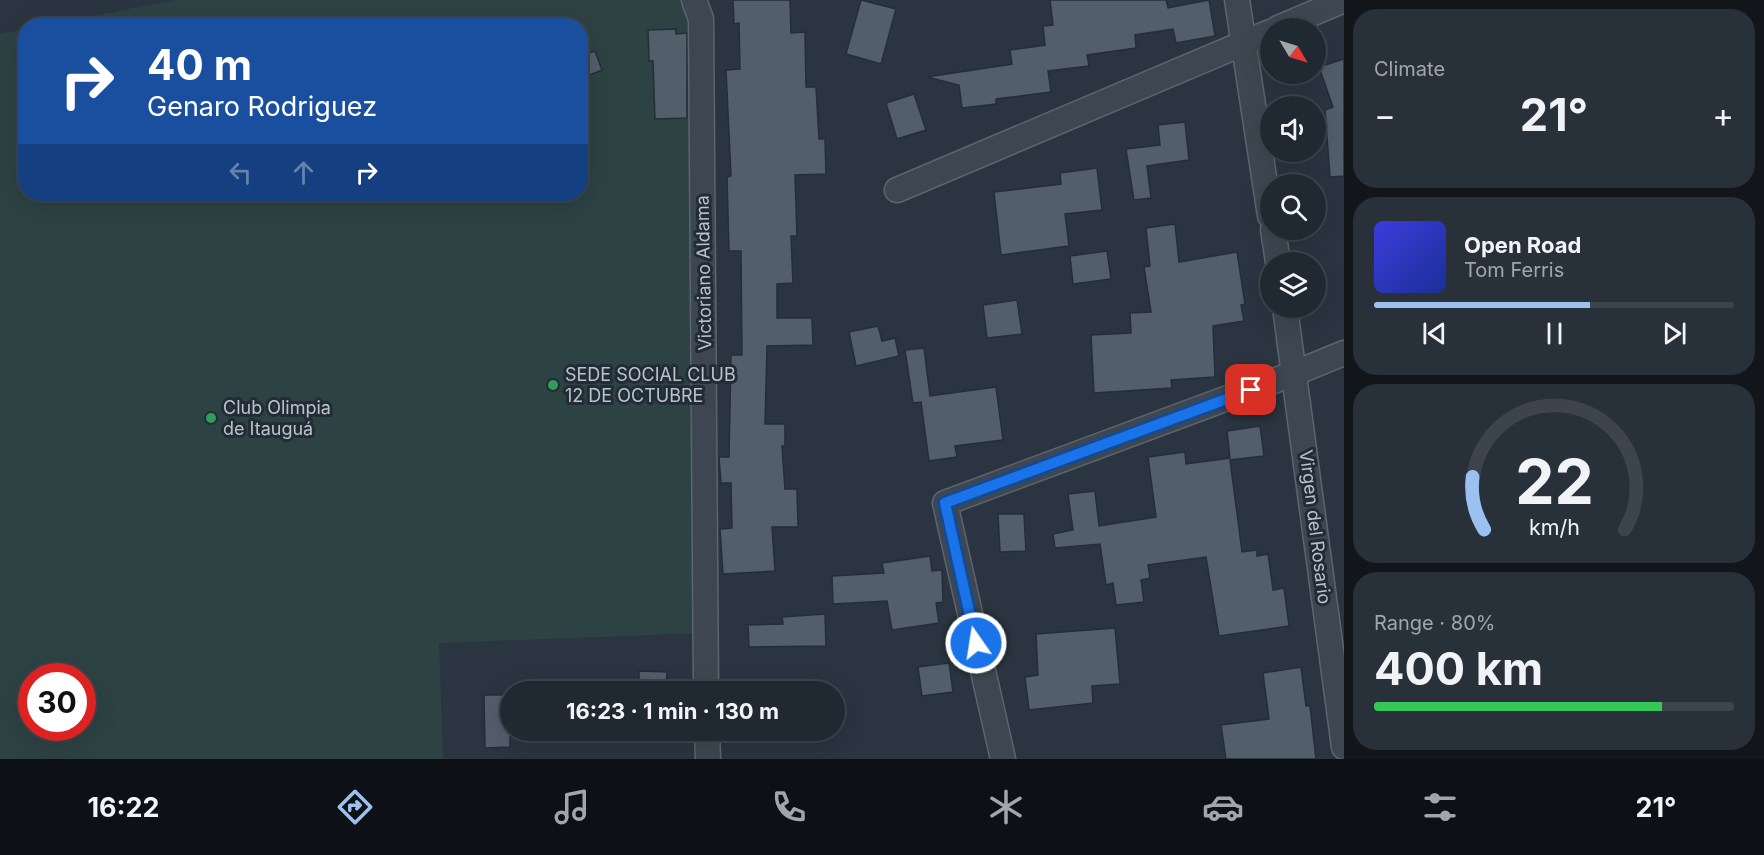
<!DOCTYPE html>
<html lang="en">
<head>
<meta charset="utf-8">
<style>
	:root { --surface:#202831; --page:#283039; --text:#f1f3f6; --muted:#a2a6ab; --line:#3d444d; --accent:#9cc0ef }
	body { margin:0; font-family:Inter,sans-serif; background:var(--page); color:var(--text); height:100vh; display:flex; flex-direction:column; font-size:22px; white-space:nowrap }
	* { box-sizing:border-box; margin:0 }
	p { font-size:20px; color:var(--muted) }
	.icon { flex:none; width:33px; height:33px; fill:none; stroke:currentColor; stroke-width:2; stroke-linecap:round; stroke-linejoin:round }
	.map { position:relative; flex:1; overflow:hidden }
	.side { display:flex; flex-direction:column; gap:9px; padding:9px; background:#12161b; width:420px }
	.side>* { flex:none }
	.hud { position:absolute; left:18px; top:18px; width:570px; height:183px; border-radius:24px; box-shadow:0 6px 24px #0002,0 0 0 2px var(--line); background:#1a4fa0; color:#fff; overflow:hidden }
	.needle { width:39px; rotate:128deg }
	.tools { position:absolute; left:1260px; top:18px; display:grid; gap:12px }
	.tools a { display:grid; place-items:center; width:66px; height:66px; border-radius:50%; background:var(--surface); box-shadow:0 6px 24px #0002,0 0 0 2px var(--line); font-size:30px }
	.speed { position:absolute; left:18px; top:663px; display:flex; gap:12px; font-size:30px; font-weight:700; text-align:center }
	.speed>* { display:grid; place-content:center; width:78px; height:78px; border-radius:50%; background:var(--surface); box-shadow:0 6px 24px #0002,0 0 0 2px var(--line); line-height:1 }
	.speed .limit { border:9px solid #d22; background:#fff; color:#111 }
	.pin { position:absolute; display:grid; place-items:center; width:51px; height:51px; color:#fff; margin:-26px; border-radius:12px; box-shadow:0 3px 9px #0006 }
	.me { position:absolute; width:66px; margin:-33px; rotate:347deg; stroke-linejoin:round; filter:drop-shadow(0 0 4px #0008) }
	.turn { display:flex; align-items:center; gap:21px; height:126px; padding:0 30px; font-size:27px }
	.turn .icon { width:78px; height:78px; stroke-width:2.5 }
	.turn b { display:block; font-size:42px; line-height:51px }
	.lanes { display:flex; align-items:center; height:57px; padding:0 30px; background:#0003; justify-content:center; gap:30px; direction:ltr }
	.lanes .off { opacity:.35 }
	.big { font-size:45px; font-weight:700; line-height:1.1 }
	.side .card { flex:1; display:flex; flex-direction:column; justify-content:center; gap:9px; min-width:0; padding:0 21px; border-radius:24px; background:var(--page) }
	.side .dial { align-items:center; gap:0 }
	.dial svg { height:156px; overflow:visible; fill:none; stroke:var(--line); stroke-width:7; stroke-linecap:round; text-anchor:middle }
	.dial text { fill:var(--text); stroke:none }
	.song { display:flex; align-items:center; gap:18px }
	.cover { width:72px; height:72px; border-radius:9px; background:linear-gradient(135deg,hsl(240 70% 55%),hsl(230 70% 35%)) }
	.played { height:6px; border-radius:3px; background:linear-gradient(90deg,var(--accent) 60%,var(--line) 60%) }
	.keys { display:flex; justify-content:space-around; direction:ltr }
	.heat { display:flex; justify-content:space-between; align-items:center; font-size:33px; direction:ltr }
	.charge { height:9px; border-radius:4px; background:linear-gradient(90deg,#34c759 80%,var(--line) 0) }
	.trip { position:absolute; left:500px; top:681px; width:345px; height:60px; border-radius:30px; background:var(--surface); box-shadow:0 6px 24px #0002,0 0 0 2px var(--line); font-weight:700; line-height:60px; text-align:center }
	.dock { display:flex; height:96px; justify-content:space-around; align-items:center; background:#0d1014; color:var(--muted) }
	.dock .icon { width:42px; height:42px }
	.dock .on { color:var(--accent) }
	.dock b { font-size:27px; color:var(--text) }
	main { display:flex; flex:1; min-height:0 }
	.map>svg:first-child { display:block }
	.green { fill:#2d4243; fill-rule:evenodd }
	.building { fill:#535e6b; stroke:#252e38; stroke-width:1.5 }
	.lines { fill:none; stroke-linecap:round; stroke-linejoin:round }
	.minor-casing { stroke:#5c656e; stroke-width:27 }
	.minor { stroke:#3e4751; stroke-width:24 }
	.route-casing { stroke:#114b97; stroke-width:15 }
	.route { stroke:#1a73e8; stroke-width:10 }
	.leisure-dot { fill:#2e9e5b; stroke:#222c36; stroke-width:2 }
	.labels { text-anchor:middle; stroke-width:6; stroke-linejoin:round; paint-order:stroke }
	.street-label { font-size:18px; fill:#bbc2cb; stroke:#222c36 }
	.poi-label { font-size:18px; fill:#bbc2cb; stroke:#222c36; text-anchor:start }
</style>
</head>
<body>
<main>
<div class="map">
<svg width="1344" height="759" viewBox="0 0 1344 759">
	<rect width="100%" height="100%" fill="#2a3541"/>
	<path class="green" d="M177 0H685L698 30 703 633 439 643 443 759H0V34L25 29 26 194H580V26L46 25ZM32 676H82V728H32Z"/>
	<g class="building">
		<path d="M733 0H790L791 33 805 32 806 87H816L819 139H825L826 174 795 175 797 236H791L793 283 777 284V318H812L813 345 767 346 765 424H785V446H782L785 489H797L798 527H772L775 571 723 574 720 529 732 528 731 483H721L719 457H729L731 355H742L741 251H729L727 177 731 176 726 70 740 69 739 23 734 24Z"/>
		<path d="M861 0 896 9 881 64 846 54Z"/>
		<path d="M1050 0H1166L1168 8 1209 0 1215 36 1176 43 1173 29 1135 35 1136 48 1087 55 1089 66 1048 71 1051 92 996 99V104L962 108 959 85 927 77 1012 64 1010 50 1045 45 1043 26 1053 25Z"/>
		<path d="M676 29V34L687 33V118L655 119 653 61H649L648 30Z"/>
		<path d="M595 51 602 70 580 79V56Z"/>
		<path d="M1344 59V176L1330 177 1325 110 1333 107 1319 67Z"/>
		<path d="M914 94 926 130 897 139 886 103Z"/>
		<path d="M1185 122 1189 160 1147 166 1151 198 1134 200 1126 149 1160 145 1158 125Z"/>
		<path d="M1097 168 1102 210 1065 214 1069 246 1001 255 994 192 1061 184 1060 173Z"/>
		<path d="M1175 224 1179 262 1237 252 1245 304 1241 305 1244 321 1213 326 1215 377 1171 380 1172 388 1094 393 1091 335 1131 333 1130 313 1151 312 1144 267 1150 266 1146 228Z"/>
		<path d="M1107 251 1111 279 1073 284 1070 256Z"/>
		<path d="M1017 300 1022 334 987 338 983 305Z"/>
		<path d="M878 326 882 341 895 338 899 356 856 366 849 332Z"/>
		<path d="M924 348 930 396 996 387 1003 440 955 446 957 457 929 461 921 402 913 403 905 350Z"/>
		<path d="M1260 426 1264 456 1230 460 1238 521 1242 552 1257 550V556L1268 554 1273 590 1284 588 1289 626 1219 636 1206 557 1148 565 1150 578 1141 580 1144 602 1116 605 1113 583 1106 585 1100 544 1055 548 1053 534 1073 530 1068 494 1095 491 1099 526 1156 517 1148 457 1185 452 1186 464 1230 458 1227 431Z"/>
		<path d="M998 514H1024L1026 551 1000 552Z"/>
		<path d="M930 556 932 571 942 570 943 602 936 603 939 623 892 630 887 601 833 604 832 576 884 573 882 563Z"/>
		<path d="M825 614 826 646 749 647 748 625 783 624 782 617Z"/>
		<path d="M1115 628 1120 684 1092 686 1093 703 1029 710 1025 677 1038 675 1036 634Z"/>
		<path d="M949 663 953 692 922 696 918 667Z"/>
		<path d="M1301 667 1306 706H1310L1316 759H1226L1221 725 1269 719 1263 673Z"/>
		<path d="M639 671 667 672 666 692H639Z"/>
		<path d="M484 695H510V747L485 748Z"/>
	</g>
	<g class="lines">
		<defs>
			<g id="minor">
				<path d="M694 0 701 19 706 692"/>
				<path d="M1237 0 1270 216"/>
				<path d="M1278 28 1344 0"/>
				<path d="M897 190 1270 32"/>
				<path d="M1273 230 1278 262"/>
				<path d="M1285 308 1344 747"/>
				<path d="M707 730 708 759"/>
				<path d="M1003 759 945 503 1295 373 1344 353"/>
			</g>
		</defs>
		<use href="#minor" class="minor-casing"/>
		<use href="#minor" class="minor"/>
	</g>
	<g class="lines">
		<defs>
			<path id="route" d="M976 643 945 503 1251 390"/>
		</defs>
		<use href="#route" class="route-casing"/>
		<use href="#route" class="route"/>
	</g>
	<g class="leisure-dot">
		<circle cx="553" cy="385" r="6"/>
		<circle cx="211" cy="418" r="6"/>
	</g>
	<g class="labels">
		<g class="street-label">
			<text transform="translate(704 273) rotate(-91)" y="6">Victoriano Aldama</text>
			<text transform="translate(1315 527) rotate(83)" y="6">Virgen del Rosario</text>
		</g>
		<g class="poi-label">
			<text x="565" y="381">SEDE SOCIAL CLUB<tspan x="565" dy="21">12 DE OCTUBRE</tspan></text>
			<text x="223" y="414">Club Olimpia<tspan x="223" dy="21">de Itauguá</tspan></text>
		</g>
	</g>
</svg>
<div class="tools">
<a><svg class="needle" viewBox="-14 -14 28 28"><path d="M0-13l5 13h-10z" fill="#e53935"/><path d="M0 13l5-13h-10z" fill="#a2a6ab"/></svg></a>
<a><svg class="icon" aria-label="sound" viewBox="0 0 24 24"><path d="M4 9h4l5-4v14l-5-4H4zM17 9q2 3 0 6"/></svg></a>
<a><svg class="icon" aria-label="search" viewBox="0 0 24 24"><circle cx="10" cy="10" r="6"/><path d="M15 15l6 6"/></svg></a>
<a><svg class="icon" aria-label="layers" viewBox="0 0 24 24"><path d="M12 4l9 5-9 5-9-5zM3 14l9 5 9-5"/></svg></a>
</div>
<div class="speed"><div class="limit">30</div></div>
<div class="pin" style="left:1251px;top:390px;background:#d93025"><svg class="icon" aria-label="arrive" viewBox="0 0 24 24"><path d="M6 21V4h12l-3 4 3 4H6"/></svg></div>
<svg class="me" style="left:976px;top:643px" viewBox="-20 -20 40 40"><circle r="17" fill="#1a73e8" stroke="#fff" stroke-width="3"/><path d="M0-11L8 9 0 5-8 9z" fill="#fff"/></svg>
<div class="trip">16:23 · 1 min · 130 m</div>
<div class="hud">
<div class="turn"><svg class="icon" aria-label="right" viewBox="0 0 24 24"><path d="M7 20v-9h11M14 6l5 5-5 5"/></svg><div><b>40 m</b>Genaro Rodriguez</div></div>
<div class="lanes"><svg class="icon off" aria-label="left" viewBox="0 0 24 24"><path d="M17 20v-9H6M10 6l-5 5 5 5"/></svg><svg class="icon off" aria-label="ahead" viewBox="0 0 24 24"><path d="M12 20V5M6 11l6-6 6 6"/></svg><svg class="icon" aria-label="right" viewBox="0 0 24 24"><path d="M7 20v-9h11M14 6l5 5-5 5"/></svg></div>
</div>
</div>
<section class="side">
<div class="card"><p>Climate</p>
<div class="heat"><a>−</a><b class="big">21°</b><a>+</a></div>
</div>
<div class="card">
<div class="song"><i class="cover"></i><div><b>Open Road</b><p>Tom Ferris</p></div></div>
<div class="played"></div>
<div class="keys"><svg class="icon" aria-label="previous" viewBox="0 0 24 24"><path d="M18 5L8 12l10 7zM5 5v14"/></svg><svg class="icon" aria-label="pause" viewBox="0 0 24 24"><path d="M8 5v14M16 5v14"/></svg><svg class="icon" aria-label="next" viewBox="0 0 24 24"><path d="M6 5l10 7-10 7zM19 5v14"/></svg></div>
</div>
<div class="card dial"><svg viewBox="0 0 100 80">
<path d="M14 69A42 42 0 1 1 86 69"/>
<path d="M14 69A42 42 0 0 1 8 42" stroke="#9cc0ef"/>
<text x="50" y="56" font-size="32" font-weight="700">22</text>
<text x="50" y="72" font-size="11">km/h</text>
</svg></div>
<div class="card"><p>Range · 80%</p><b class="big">400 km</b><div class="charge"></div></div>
</section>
</main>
<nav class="dock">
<b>16:22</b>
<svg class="icon on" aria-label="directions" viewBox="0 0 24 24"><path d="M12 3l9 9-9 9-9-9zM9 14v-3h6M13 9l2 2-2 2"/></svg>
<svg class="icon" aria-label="music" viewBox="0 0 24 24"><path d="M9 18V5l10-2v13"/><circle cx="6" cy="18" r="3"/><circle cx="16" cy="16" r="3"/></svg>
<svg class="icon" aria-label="phone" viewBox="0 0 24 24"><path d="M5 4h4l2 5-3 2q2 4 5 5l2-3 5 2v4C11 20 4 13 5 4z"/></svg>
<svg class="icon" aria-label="climate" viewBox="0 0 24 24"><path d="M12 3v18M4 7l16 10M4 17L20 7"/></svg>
<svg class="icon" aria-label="car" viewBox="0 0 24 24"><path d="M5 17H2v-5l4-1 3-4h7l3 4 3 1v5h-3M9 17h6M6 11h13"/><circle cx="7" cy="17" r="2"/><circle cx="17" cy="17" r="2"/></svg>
<svg class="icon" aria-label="filters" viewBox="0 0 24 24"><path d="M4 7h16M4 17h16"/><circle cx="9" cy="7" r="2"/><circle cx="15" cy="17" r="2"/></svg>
<b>21°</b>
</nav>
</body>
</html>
